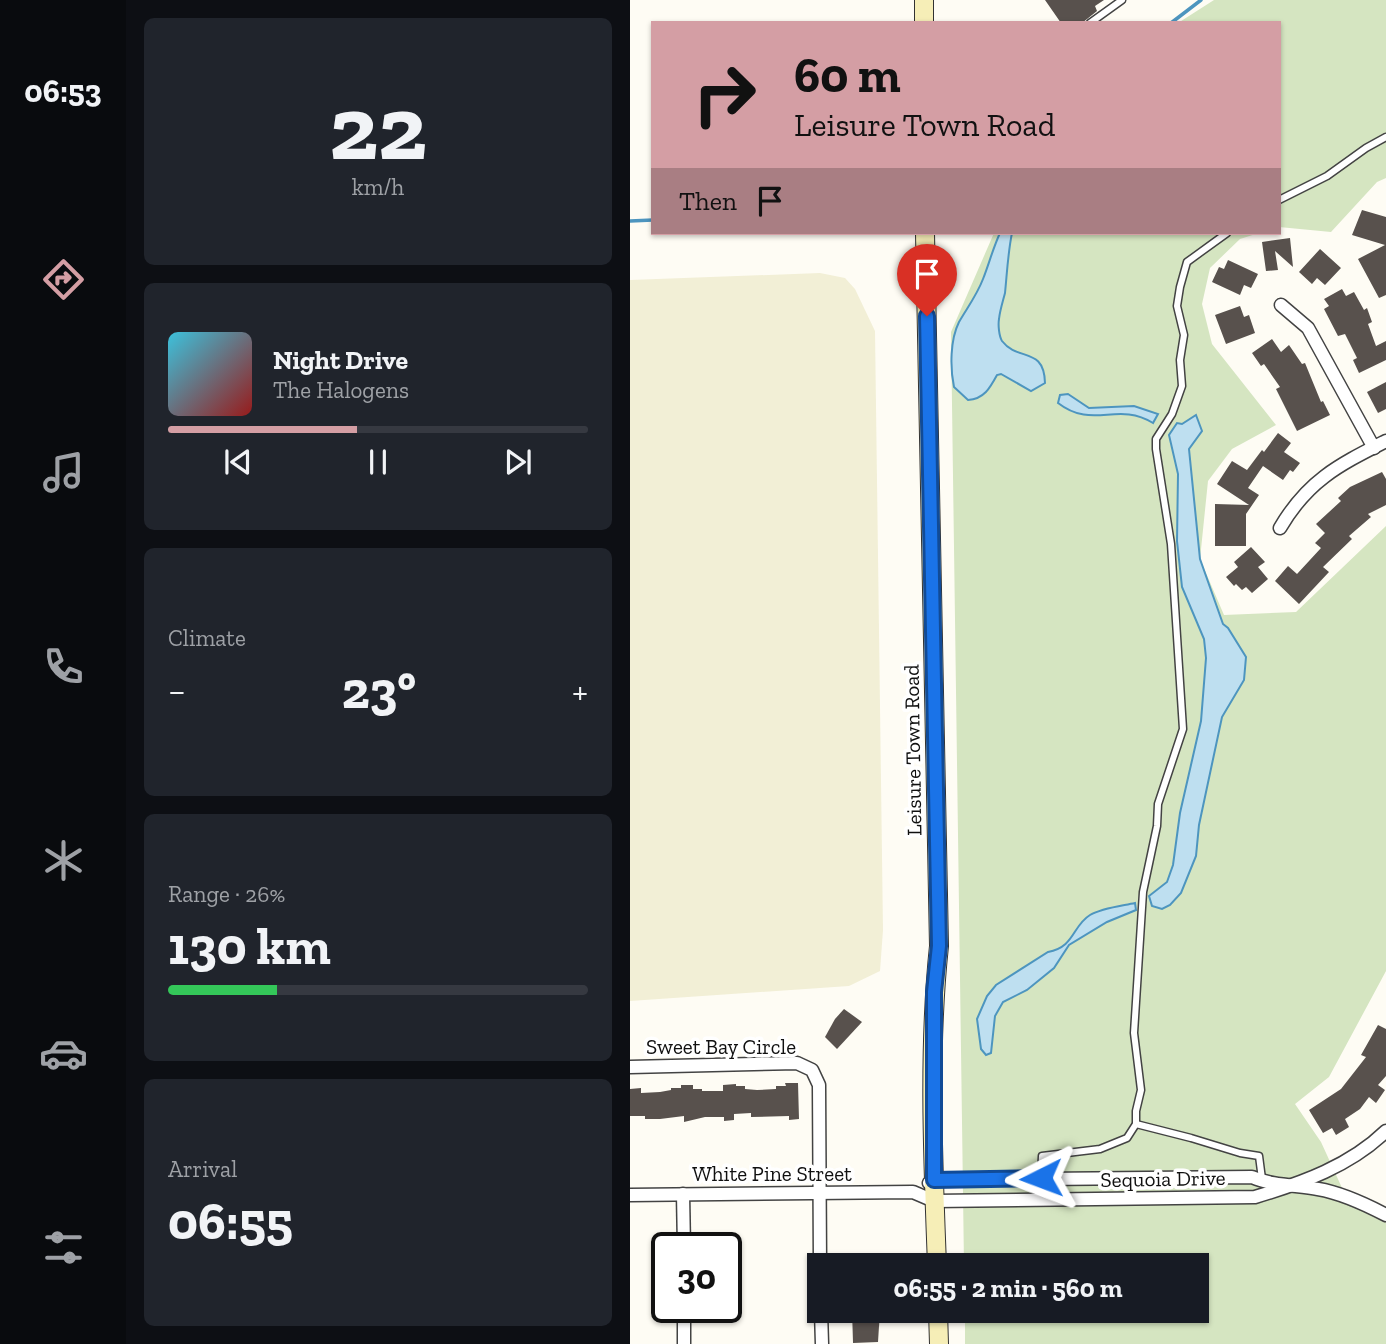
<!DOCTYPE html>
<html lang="en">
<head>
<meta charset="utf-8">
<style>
	:root { --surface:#171b24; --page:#20242c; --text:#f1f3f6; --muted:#9ea1a6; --line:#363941; --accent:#d49ea4 }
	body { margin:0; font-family:"Zilla Slab",serif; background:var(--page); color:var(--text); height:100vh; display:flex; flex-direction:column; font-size:26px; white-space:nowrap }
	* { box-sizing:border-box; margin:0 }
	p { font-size:23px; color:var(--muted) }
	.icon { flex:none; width:38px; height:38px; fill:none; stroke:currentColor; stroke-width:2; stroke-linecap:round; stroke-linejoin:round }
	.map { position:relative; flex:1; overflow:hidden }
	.drawer { display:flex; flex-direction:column; gap:18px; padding:18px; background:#0d0f14; width:504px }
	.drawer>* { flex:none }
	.banner { position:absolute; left:21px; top:21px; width:630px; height:214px; border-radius:0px; box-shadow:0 2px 5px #0004; background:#d49ea4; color:#111; overflow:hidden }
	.speed { position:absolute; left:21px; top:1232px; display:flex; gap:14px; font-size:35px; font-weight:700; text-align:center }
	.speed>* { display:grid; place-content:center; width:91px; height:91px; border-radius:50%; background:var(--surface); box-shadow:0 2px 5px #0004; line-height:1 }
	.speed .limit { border:4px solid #111; border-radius:10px; background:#fff; color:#111 }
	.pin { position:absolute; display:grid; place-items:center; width:60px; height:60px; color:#fff; margin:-72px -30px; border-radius:50% 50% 50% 0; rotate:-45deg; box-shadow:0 0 7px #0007 }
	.pin .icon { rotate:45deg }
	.me { position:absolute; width:77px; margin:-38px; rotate:267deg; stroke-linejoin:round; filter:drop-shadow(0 0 5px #0008) }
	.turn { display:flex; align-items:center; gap:24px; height:147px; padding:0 28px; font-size:32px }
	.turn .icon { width:91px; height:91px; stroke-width:2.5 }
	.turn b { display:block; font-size:49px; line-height:60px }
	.then { display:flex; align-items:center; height:66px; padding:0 28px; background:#0003; gap:14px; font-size:26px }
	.big { font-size:52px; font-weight:800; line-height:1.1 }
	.drawer .widget { flex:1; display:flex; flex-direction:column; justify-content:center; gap:10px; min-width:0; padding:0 24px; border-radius:10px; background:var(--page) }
	.drawer .dial { align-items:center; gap:0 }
	.dial b { font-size:91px; line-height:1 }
	.song { display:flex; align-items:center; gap:21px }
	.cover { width:84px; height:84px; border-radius:10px; background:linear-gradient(135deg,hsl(190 70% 55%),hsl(0 70% 35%)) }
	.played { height:7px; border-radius:4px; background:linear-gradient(90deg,var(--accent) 45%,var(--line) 45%) }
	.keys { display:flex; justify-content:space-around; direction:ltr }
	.heat { display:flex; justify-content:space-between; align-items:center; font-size:38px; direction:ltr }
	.charge { height:10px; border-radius:5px; background:linear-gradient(90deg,#34c759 26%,var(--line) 0) }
	.trip { position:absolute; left:177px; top:1253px; width:402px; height:70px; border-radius:0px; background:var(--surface); box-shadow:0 2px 5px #0004; font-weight:800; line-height:70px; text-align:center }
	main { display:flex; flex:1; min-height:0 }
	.tabs { display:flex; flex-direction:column; width:126px; justify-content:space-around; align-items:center; background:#090b0e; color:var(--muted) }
	.tabs .icon { width:49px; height:49px }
	.tabs .current { color:var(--accent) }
	.tabs b { font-size:32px; color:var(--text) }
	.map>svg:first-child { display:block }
	.farmland { fill:#f2efd6 }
	.green { fill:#d5e5c1 }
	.water { fill:#bedff0; stroke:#4d95bf; stroke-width:2 }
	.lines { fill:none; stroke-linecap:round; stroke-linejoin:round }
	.stream { stroke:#4d95bf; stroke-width:3.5 }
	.building { fill:#58514d }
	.service-casing { stroke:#434343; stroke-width:9 }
	.minor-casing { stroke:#434343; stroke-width:15 }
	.secondary-casing { stroke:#323232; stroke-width:20 }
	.service { stroke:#fff; stroke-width:6 }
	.minor { stroke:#fff; stroke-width:12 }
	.secondary { stroke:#f6eeb7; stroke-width:18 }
	.route-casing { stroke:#114b97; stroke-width:18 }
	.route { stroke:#1a73e8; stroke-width:12 }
	.labels { text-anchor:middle; stroke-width:7; stroke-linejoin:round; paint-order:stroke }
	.street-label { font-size:21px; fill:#101010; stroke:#fff }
</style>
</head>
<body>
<main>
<nav class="tabs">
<b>06:53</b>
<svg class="icon current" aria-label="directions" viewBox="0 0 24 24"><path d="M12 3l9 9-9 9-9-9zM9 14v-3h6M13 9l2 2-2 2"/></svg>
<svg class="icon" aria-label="music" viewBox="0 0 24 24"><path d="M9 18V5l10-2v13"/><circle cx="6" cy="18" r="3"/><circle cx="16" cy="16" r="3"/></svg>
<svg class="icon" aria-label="phone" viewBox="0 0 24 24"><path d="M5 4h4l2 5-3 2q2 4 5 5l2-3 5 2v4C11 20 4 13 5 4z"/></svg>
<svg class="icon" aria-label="climate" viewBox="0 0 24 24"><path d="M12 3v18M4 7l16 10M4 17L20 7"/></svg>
<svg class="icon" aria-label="car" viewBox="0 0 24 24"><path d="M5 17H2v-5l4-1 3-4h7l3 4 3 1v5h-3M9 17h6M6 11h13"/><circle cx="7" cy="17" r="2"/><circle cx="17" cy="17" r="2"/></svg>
<svg class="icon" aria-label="filters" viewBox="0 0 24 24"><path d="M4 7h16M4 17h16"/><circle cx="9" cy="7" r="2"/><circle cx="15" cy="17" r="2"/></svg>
</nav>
<section class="drawer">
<div class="widget dial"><b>22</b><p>km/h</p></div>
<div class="widget">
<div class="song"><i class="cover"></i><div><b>Night Drive</b><p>The Halogens</p></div></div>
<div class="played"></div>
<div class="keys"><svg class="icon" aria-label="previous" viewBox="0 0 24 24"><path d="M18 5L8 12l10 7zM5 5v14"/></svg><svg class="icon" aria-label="pause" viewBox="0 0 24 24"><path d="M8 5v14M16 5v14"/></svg><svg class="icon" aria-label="next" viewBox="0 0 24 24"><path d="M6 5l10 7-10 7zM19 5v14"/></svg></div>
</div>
<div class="widget"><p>Climate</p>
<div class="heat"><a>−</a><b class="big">23°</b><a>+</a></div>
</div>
<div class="widget"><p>Range · 26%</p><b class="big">130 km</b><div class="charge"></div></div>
<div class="widget"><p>Arrival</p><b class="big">06:55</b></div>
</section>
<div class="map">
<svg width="756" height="1344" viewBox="0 0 756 1344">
	<rect width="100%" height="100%" fill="#fefcf4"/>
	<path class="farmland" d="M190 273 215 278 225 289 245 331 253 930 250 971 219 986 0 1001V280Z"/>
	<g class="green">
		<path d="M584 0H756V178L747 182 701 232 649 227V23H548Z"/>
		<path d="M364 233H629L610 239 580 268 572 304 582 344 646 425 602 449 578 481 570 559 594 615 666 612 756 526V971L699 1077 665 1104 691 1142 718 1201 756 1215V1344H335V1311H567V1265H334L321 332Z"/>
	</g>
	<g class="water">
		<path d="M370 233H382C378 252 377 273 375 293 373 301 370 310 369 319 368 325 369 336 372 341 388 362 414 346 415 383L401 391 371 374 367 375C360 388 354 399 338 400L324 387C320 368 320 340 329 322 337 308 347 295 353 279 359 264 363 248 370 233Z"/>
		<path d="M438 394 459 408 504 406 528 414 523 423C487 401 463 430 428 403L430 395Z"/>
		<path d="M566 415 572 431 559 449 570 559 593 624 598 628 616 657 614 680 592 717 569 825 566 856 551 893 540 905 532 909 522 906 519 896 537 882 543 865 550 813 571 721 576 658 574 639 552 587 547 541 548 474 539 435 547 423 552 424Z"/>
		<path d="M505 903 506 910 477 922 439 945 424 968 397 990 373 1002 365 1016 361 1053 356 1055 351 1049 347 1019 357 996 366 985 418 952C445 947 442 926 460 915 472 908 491 906 505 903Z"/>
	</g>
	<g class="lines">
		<g class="stream">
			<path d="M541 23 571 0"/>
			<path d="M0 221 23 220"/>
		</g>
	</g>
	<g class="building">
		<path d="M415 0H474L465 6 467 11 452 23H431Z"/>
		<path d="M732 210 756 217V295L749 298 728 259 755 245 722 235Z"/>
		<path d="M660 238 663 267 645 251 648 270 636 271 632 242Z"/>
		<path d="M690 249 711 268 695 285 687 278 682 284 669 272Z"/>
		<path d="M598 260 628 274 621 288 614 285 610 295 582 282 589 267 594 269Z"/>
		<path d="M712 289 716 296 724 292 734 310 737 308 742 322 738 324 746 346 756 341V360L729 373 723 360 727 358 715 334 708 336 694 309 699 306 694 299Z"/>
		<path d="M610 306 614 317 619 315 625 333 596 344 585 315Z"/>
		<path d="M642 339 651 352 659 345 672 364 675 363 691 402 693 401 700 415 667 431 646 389 650 387 634 364 631 366 622 353Z"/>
		<path d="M756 382V409L748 413 737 392Z"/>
		<path d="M648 433 661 443 654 452 670 463 663 472 660 470 653 480 633 466 618 488 629 495 616 514V546H585V504L619 505 587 484 602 461 617 470 632 450 634 452Z"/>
		<path d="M752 472 756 479V505L738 514 741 517 719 536 722 539 693 567 699 572 669 604 645 581 658 566 667 574 691 548 685 543 695 533 686 524 711 501 708 498 720 487Z"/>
		<path d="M621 547 635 562 628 567 638 579 622 593 616 587 612 590 606 584 604 586 596 577 608 567 604 562Z"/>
		<path d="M214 1009 232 1022 207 1049 195 1037 205 1019Z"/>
		<path d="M748 1025 756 1029V1076L748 1085 755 1090 746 1103 739 1097 730 1109 715 1119 719 1127 706 1135 702 1128 693 1133 679 1110 711 1089 736 1057 731 1055Z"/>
		<path d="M155 1083H168L169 1119 159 1120V1116L121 1117V1113L104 1114V1120L94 1121V1117H75L54 1122V1116L30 1119H15V1116H0V1089L11 1088V1093L30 1092 41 1090V1088H51V1085H63V1089H72V1091H93V1085L106 1084V1086H115V1089L127 1090 146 1089V1086H156Z"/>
		<path d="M222 1311H250L248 1342 223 1343Z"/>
	</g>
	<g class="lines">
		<defs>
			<g id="service">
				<path d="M460 23 492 0"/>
				<path d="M649 200 697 176 736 148 756 137"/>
				<path d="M506 1124 561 1138 610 1153 629 1156 632 1179"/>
				<path d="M411 1178 412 1156 470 1149 497 1138 506 1124V1111L511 1090 504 1033 513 892 527 826 528 804 553 729 541 544 526 449V439L542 414 552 386 550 360 554 335 547 306 550 287 557 262 597 233"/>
			</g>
			<g id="minor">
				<path d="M651 305 678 328 744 448"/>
				<path d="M650 528C678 480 709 465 756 441"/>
				<path d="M0 1067 167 1063 182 1070 189 1085 190 1265"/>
				<path d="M299 1183 304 1180 622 1177C643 1186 666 1185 688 1189 712 1193 735 1204 756 1215"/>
				<path d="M53 1194 54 1248"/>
				<path d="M0 1195 283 1192 304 1201 625 1197C672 1183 720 1166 756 1131"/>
				<path d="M54 1307V1344"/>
				<path d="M191 1311 192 1344"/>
			</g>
			<g id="secondary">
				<path d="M294 0V23"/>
				<path d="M295 233 309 946C298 1050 303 1161 307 1265"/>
				<path d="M308 1311 309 1344"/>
			</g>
		</defs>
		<use href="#service" class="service-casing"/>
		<use href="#minor" class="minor-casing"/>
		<use href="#secondary" class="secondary-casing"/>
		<use href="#service" class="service"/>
		<use href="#minor" class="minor"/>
		<use href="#secondary" class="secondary"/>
	</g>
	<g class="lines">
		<defs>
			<path id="route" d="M297 316 309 946 304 992V1180L411 1178"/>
		</defs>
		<use href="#route" class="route-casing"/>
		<use href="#route" class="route"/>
	</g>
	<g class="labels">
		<g class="street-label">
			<text transform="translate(283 750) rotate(-91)" y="7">Leisure Town Road</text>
			<text x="91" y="1054">Sweet Bay Circle</text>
			<text x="142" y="1181">White Pine Street</text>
			<text transform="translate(533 1179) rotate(-1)" y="7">Sequoia Drive</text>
		</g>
	</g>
</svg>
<div class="speed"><div class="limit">30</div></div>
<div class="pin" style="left:297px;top:316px;background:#d93025"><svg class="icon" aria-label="arrive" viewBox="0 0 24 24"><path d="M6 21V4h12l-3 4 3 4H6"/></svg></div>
<svg class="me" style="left:411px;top:1178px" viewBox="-20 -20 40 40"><path d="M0-17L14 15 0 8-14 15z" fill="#1a73e8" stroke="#fff" stroke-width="4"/></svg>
<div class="trip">06:55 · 2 min · 560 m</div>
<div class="banner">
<div class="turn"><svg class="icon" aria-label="right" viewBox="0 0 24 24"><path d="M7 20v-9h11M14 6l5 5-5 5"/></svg><div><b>60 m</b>Leisure Town Road</div></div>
<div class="then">Then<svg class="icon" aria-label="arrive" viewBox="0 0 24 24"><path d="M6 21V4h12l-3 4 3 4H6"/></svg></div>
</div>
</div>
</main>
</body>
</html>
